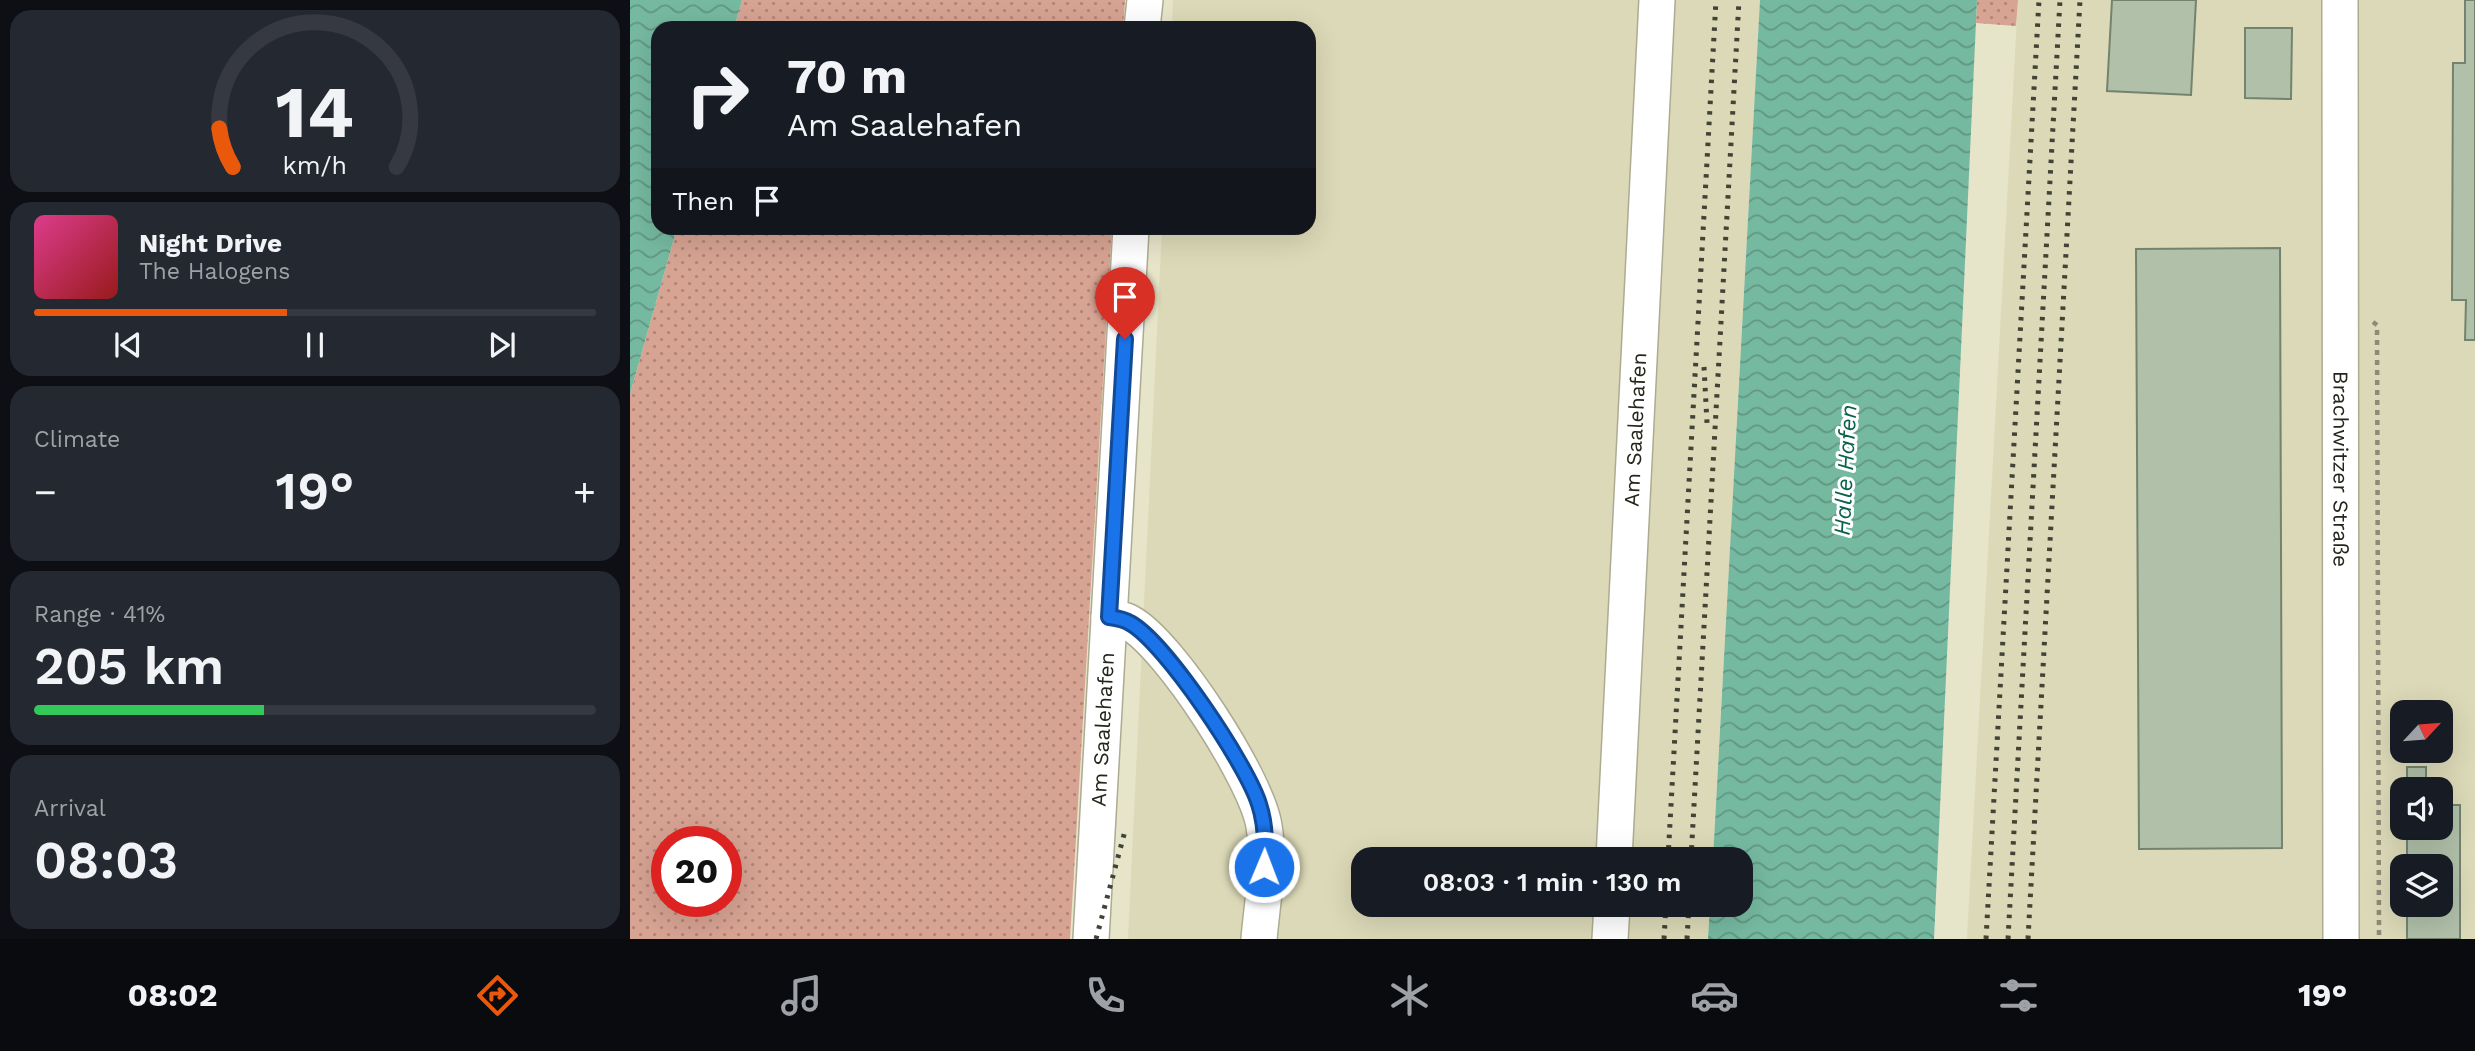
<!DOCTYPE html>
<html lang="en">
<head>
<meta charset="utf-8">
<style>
	:root { --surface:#171b24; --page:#242831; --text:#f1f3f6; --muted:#9ea1a6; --line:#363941; --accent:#ea580c }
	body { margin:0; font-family:"Work Sans",sans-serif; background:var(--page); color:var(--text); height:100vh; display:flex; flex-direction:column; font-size:26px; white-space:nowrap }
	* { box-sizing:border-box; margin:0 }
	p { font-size:23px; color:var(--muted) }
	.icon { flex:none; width:38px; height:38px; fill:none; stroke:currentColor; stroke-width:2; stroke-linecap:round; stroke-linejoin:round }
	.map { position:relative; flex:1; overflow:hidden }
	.side { display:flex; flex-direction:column; gap:10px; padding:10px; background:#0d0f14; width:630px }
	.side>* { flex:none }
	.top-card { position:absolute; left:21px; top:21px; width:665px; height:214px; border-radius:21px; box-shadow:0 7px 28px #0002; background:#171b24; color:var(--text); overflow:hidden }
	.needle { width:46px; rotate:64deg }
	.tools { position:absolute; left:1760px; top:700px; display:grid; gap:14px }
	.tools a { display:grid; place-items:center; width:63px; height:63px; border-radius:14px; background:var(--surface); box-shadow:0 7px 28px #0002; font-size:35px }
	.speed { position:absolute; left:21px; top:826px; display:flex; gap:14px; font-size:35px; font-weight:700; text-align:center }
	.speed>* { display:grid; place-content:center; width:91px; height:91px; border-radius:50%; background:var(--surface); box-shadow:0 7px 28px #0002; line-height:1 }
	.speed .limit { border:10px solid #d22; background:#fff; color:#111 }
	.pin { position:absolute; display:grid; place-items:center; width:60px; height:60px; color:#fff; margin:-72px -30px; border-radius:50% 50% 50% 0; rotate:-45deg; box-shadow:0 0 7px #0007 }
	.pin .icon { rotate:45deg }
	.me { position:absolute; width:77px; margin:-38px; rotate:1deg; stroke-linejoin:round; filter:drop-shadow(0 0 5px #0008) }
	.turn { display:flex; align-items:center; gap:24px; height:147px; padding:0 21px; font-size:32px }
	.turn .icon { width:91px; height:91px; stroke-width:2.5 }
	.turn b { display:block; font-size:49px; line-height:60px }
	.then { display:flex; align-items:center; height:66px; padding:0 21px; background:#0003; gap:14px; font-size:26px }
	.big { font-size:52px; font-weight:600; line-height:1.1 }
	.side .tile { flex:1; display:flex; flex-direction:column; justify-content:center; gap:10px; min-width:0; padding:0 24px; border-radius:21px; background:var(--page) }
	.side .dial { align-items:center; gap:0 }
	.dial svg { height:182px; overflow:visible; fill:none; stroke:var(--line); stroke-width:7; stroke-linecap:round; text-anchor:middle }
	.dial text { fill:var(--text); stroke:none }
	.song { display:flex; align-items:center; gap:21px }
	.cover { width:84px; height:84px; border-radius:10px; background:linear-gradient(135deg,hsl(330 70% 55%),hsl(0 70% 35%)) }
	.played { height:7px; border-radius:4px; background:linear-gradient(90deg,var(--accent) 45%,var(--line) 45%) }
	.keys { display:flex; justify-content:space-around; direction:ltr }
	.heat { display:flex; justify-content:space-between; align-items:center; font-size:38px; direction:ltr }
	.charge { height:10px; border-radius:5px; background:linear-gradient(90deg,#34c759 41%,var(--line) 0) }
	.trip { position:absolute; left:721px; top:847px; width:402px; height:70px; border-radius:21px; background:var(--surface); box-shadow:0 7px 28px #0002; font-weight:600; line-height:70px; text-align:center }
	.tab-bar { display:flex; height:112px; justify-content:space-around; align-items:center; background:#090b0e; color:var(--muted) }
	.tab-bar .icon { width:49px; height:49px }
	.tab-bar .on { color:var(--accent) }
	.tab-bar b { font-size:32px; color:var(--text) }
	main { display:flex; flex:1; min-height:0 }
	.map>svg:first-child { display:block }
	.built { fill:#dbd9b7; fill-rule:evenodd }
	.grass { fill:url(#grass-dots); fill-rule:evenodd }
	.water { fill:url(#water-waves) }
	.building { fill:#b0c0a9; stroke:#74836e; stroke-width:2 }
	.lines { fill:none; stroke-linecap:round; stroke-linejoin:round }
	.minor-casing { stroke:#adab91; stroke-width:38 }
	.path { stroke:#8c8b78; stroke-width:4.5; stroke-dasharray:5 5; stroke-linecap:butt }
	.minor { stroke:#fff; stroke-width:35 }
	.rail { stroke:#434236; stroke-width:5; stroke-dasharray:3.5 7; stroke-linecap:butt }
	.route-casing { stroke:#114b97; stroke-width:18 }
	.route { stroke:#1a73e8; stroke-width:12 }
	.labels { text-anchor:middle; stroke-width:6; stroke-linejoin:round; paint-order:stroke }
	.street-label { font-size:21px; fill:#26251b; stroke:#fff }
	.water-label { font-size:23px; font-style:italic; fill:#09624b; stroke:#fff }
</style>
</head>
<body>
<main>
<section class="side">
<div class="tile dial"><svg viewBox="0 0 100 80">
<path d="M14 69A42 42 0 1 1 86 69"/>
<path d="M14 69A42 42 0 0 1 8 52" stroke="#ea580c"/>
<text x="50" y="56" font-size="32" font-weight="700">14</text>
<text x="50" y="72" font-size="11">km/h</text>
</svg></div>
<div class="tile">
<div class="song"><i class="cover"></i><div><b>Night Drive</b><p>The Halogens</p></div></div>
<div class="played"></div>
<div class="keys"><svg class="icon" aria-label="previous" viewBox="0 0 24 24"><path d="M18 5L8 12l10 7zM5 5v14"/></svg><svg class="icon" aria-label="pause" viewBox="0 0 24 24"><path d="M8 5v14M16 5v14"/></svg><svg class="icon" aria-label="next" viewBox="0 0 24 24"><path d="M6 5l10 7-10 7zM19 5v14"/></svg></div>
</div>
<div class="tile"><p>Climate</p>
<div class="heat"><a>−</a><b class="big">19°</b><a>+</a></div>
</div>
<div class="tile"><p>Range · 41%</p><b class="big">205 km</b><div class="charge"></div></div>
<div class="tile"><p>Arrival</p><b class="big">08:03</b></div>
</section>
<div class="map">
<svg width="1845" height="939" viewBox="0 0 1845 939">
	<defs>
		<pattern id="grass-dots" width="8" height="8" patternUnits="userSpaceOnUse" patternTransform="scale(1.75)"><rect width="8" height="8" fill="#d7a393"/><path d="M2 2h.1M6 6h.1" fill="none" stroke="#ae8577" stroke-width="1.8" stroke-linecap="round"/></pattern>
		<pattern id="water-waves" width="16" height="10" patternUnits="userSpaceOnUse" patternTransform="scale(1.75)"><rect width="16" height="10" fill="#76b9a1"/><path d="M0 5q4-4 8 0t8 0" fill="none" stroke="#619682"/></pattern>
	</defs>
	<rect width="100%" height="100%" fill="#e6e4c9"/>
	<g class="built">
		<path d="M543 0H1130L1083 859H733V905H1080L1078 939H498L532 228H679V28H542Z"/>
		<path d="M1388 0H1845V939H1337ZM1773 712H1811V751H1773ZM1773 789H1811V828H1773ZM1773 866H1811V905H1773Z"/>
	</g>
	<g class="grass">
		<path d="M112 0H495L493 28H104Z"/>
		<path d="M1347 0H1388L1386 26 1346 23Z"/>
		<path d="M47 228H482L440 939H0V394ZM37 842H96V901H37Z"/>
	</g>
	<g class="water">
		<path d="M0 0H112L104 28H28V228H47L0 394Z"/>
		<path d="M1130 0H1347L1304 939H1078L1080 905H1111V859H1083Z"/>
	</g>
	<g class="building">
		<path d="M1482 0H1566L1561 95 1477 91Z"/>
		<path d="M1835 0H1845V340H1835L1836 300H1822L1823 63H1835Z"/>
		<path d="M1615 28H1662L1661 99 1615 98Z"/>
		<path d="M1650 248 1652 848 1509 849 1506 249Z"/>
		<rect x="1777" y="767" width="19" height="22"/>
		<path d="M1811 805H1830V939H1777V905H1811V866H1777V828H1811Z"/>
	</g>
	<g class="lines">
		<defs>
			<g id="minor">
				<path id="s1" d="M1710 0 1711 939"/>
				<path d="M512 28 515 0"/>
				<path d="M479 617C486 619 494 619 500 623 540 645 627 780 634 826 640 863 632 903 629 939"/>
				<path id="s2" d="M984 859 1027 0"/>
				<path id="s3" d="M461 939 501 228"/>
				<path d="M980 939 982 905"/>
			</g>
		</defs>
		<use href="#minor" class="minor-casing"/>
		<path class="path" d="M1743 322 1747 325 1749 939"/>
		<use href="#minor" class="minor"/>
		<g class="rail">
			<path d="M1074 367 1077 423"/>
			<path d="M1038 859 1086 0"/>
			<path d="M1061 859 1109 0"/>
			<path d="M466 939 495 831"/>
			<path d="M1034 939 1036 905"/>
			<path d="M1057 939 1059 905"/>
			<path d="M1356 939 1409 0"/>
			<path d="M1378 939 1430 0"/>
			<path d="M1398 939 1450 0"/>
		</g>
	</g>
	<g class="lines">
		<defs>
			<path id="route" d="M495 339 479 617C486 618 494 619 500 623 535 642 617 765 629 804 636 825 636 846 634 867"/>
		</defs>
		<use href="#route" class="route-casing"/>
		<use href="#route" class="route"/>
	</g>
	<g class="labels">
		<g class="street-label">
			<text dy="7" stroke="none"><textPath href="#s2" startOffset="430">Am Saalehafen</textPath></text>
			<text dy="7" stroke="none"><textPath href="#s1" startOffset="469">Brachwitzer Straße</textPath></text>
			<text dy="7" stroke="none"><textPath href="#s3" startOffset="210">Am Saalehafen</textPath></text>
		</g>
		<g class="water-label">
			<text transform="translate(1215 470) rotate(-87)" y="8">Halle Hafen</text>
		</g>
	</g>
</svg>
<div class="tools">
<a><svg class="needle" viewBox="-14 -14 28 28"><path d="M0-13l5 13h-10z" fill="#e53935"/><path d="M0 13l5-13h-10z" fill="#9ea1a6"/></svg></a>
<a><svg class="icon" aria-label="sound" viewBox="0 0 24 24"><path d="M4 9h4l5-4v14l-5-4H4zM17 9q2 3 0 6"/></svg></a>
<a><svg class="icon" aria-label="layers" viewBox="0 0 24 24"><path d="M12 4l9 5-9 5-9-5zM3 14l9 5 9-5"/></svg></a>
</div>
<div class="speed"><div class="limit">20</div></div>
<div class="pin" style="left:495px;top:339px;background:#d93025"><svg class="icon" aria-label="arrive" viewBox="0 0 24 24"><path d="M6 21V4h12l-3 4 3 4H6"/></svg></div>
<svg class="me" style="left:634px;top:867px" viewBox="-20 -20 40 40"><circle r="17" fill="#1a73e8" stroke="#fff" stroke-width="3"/><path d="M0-11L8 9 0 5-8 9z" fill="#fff"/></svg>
<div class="trip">08:03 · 1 min · 130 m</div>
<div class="top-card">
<div class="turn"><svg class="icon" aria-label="right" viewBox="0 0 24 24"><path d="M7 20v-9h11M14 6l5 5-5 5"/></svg><div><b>70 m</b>Am Saalehafen</div></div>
<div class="then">Then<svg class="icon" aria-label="arrive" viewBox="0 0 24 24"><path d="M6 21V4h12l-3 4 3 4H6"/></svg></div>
</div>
</div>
</main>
<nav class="tab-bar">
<b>08:02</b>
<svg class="icon on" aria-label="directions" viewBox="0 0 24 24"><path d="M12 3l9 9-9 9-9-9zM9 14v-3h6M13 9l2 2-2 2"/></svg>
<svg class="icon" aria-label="music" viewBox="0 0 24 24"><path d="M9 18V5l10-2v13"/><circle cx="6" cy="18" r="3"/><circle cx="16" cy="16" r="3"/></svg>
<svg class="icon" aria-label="phone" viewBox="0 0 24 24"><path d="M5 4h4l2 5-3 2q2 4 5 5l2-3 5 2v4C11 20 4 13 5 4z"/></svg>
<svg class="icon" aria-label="climate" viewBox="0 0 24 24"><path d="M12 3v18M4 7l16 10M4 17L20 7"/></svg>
<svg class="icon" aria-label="car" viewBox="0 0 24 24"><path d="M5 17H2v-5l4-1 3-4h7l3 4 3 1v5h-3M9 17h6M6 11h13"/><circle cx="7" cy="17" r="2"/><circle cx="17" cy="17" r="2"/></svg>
<svg class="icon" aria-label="filters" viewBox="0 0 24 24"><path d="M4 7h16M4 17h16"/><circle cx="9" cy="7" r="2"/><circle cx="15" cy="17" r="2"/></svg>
<b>19°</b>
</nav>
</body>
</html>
